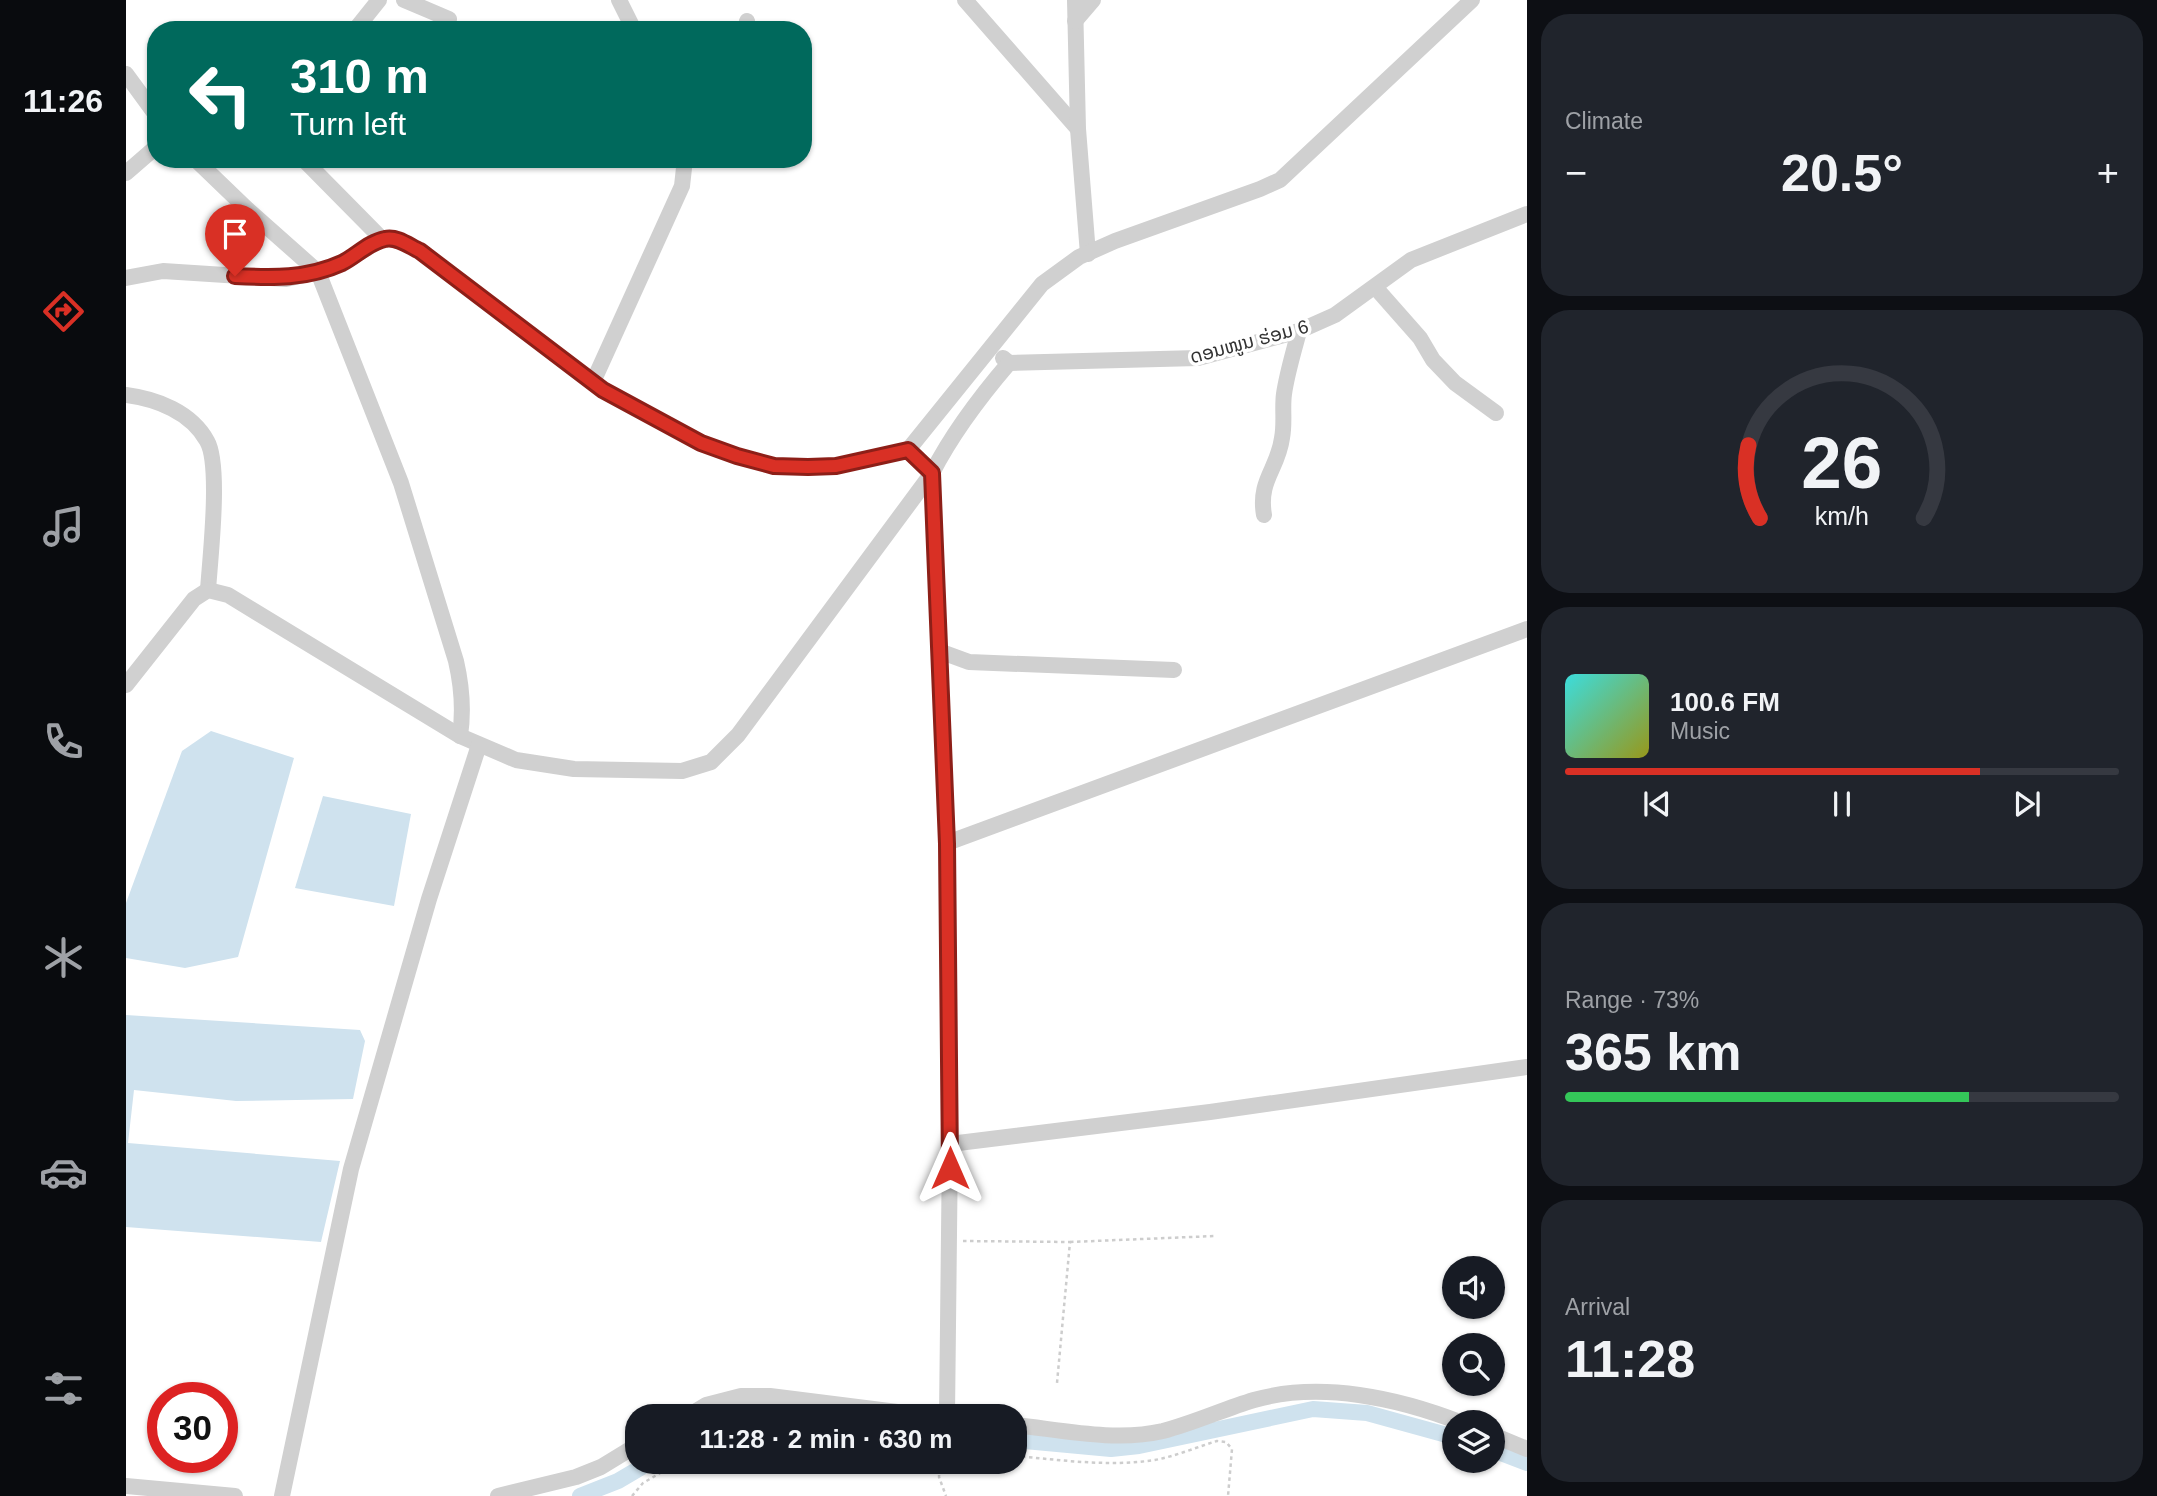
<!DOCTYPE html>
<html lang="en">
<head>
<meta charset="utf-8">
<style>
	:root { --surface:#171b24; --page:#20242c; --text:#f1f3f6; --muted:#9ea1a6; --line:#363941; --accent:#d93025 }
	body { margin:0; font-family:Arial,"Noto Sans Lao",sans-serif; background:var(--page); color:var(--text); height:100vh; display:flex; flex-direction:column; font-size:26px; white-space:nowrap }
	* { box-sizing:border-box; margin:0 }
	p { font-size:23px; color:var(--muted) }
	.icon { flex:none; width:38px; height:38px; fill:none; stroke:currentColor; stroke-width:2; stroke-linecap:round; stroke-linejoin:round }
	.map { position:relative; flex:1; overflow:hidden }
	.details { display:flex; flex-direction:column; gap:14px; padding:14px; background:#0d0f14; width:630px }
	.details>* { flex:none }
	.hud { position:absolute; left:21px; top:21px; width:665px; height:147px; border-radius:28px; box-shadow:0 2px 5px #0004; background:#00695c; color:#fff; overflow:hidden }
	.fabs { position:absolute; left:1316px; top:1256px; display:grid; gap:14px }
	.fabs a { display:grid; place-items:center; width:63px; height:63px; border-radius:50%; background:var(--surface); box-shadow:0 2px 5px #0004; font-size:35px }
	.speed { position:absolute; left:21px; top:1382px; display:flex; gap:14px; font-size:35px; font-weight:700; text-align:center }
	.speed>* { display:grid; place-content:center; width:91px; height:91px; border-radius:50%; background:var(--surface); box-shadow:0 2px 5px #0004; line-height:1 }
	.speed .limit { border:10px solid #d22; background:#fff; color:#111 }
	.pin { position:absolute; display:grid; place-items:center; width:60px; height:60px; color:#fff; margin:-72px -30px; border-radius:50% 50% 50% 0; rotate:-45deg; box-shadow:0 0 7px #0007 }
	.pin .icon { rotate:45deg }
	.me { position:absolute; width:77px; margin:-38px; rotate:0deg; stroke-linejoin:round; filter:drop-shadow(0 0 5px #0008) }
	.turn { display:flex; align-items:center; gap:24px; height:147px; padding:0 28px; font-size:32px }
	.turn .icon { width:91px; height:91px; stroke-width:2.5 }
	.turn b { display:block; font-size:49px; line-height:60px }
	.big { font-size:52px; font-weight:600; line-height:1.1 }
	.details .card { flex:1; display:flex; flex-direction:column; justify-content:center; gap:10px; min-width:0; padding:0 24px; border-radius:28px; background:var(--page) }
	.details .dial { align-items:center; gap:0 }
	.dial svg { height:182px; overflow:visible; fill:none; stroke:var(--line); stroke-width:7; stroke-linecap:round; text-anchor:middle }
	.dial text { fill:var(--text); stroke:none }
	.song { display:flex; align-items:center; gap:21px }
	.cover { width:84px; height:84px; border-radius:10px; background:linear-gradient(135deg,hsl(180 70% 55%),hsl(60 70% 35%)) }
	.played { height:7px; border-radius:4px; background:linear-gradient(90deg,var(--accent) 75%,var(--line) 75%) }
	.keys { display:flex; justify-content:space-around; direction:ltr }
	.heat { display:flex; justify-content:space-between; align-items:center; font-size:38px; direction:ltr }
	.charge { height:10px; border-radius:5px; background:linear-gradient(90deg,#34c759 73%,var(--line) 0) }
	.trip { position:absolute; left:499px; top:1404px; width:402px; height:70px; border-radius:28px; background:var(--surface); box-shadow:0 2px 5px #0004; font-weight:600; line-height:70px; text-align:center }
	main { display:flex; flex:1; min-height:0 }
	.tabs { display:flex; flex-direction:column; width:126px; justify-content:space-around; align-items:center; background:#090b0e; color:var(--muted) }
	.tabs .icon { width:49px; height:49px }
	.tabs .on { color:var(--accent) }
	.tabs b { font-size:32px; color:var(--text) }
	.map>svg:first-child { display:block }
	.water { fill:#cfe2ee }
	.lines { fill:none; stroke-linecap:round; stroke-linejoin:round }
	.canal { stroke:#cfe2ee; stroke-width:16 }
	.path { stroke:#cdcdcd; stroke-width:2.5; stroke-dasharray:3.5 3.5; stroke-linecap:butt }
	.minor { stroke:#d0d0d0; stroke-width:16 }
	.route-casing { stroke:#8d1f18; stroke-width:18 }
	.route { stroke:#d93025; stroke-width:12 }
	.labels { text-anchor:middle; stroke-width:7; stroke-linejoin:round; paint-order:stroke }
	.street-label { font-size:19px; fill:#333; stroke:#fff }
</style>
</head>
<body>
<main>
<nav class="tabs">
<b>11:26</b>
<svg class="icon on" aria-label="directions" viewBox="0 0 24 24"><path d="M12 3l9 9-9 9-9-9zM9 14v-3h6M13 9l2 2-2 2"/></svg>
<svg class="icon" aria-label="music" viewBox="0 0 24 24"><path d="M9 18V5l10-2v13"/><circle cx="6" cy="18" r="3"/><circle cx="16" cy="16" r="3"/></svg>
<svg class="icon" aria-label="phone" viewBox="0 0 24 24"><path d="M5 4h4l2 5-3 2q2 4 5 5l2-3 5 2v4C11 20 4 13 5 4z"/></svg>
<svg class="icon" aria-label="climate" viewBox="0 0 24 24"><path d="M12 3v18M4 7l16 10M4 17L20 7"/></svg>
<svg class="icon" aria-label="car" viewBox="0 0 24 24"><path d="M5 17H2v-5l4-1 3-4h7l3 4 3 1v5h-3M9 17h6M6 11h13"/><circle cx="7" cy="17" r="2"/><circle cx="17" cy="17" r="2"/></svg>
<svg class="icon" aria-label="filters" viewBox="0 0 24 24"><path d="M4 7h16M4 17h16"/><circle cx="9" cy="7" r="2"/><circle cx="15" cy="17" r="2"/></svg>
</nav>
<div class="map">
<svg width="1401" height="1496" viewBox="0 0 1401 1496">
	<rect width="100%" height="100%" fill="#fff"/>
	<g class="water">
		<path d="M85 731 168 758 112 957 59 968 0 958V903L56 751Z"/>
		<path d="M197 796 285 814 268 906 169 888Z"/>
		<path d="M0 1015 234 1030 239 1041 227 1099 110 1101 8 1090 2 1143 214 1161 195 1242 0 1227Z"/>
	</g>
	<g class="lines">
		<g class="canal">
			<path d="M606 1416 636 1410 686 1416"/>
			<path d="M889 1440 985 1449 1013 1446 1187 1409 1241 1413 1328 1437"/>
			<path d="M1367 1450 1401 1463"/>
			<path d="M454 1496 492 1481 526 1461"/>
		</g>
		<g class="path">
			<path d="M837 1241 944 1242 931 1383"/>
			<path d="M944 1242 1089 1236"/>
			<path d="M889 1456C936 1460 982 1467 1029 1460 1050 1456 1071 1447 1091 1441L1100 1442 1106 1449 1102 1496"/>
			<path d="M814 1461 813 1477 820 1496"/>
			<path d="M506 1496 517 1483 555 1461"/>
		</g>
		<g class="minor">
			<path d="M278 0 323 19"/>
			<path d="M493 0 508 30"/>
			<path d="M839 0 952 129"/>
			<path d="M949 0 952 129 962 254"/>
			<path d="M949 21 967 0"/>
			<path d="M229 30 253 0"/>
			<path d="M619 30 621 21"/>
			<path d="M0 74 30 115"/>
			<path d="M69 159 121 209 192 272 275 483 330 661C336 687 338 709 334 736"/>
			<path d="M177 159 256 239"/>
			<path d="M0 173 30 147"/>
			<path d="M0 278 37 271 160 279 192 272 216 263 256 239 268 238 294 251 477 390 575 443 611 456 648 466H710L782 450 916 284 953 257 989 241 1134 189 1154 180 1346 0"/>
			<path d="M1249 287 1294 338 1307 360 1329 383 1370 413"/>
			<path d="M877 358 883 363 1072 358 1173 331 1209 315 1285 260 1401 214"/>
			<path d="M467 382 556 186 559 159"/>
			<path d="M0 395C31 399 65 412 81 441 95 465 84 559 82 590"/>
			<path d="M782 450 806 473 821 843 824 1144 821 1416"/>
			<path d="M1138 515C1132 480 1152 469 1156 438 1159 423 1156 408 1158 394 1161 373 1168 351 1173 331"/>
			<path d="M813 651 843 662 1048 670"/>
			<path d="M0 685 68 599 82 590 102 595 334 736 390 760 448 769 556 771 585 762 612 735 806 473C827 432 853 398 883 363"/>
			<path d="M821 843 1401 629"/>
			<path d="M824 1144 1084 1112 1401 1067"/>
			<path d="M562 1416 580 1405 615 1396H644L803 1416"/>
			<path d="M889 1425C936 1430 990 1442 1037 1431 1068 1423 1098 1409 1128 1400 1195 1381 1272 1398 1336 1423"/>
			<path d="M1367 1435 1401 1449"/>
			<path d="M0 1486 109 1496"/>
			<path d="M156 1496 225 1169 303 899 353 745"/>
			<path d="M372 1496 450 1477 475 1467 511 1445"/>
		</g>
	</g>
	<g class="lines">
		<defs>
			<path id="route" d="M109 276C146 278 181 279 216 263 230 256 243 242 259 239 271 236 283 246 294 251L477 390 575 443 611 456 648 466 682 467 710 466 782 450 806 473 821 844 824 1168"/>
		</defs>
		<use href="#route" class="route-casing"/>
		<use href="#route" class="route"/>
	</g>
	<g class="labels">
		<g class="street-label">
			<text transform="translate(1123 341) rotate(-15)" y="7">ດອນໜູນ ຮ່ອມ 6</text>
		</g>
	</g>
</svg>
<div class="fabs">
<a><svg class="icon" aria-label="sound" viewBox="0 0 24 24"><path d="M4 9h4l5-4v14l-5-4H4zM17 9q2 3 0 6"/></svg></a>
<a><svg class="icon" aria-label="search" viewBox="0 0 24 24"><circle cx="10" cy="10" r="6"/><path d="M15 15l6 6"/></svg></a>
<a><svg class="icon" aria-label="layers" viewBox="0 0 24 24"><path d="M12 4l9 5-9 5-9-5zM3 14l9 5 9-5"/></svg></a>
</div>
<div class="speed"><div class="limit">30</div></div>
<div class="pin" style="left:109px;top:276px;background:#d93025"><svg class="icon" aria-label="arrive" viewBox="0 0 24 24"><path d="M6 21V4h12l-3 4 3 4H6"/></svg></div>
<svg class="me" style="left:824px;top:1168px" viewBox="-20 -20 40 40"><path d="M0-17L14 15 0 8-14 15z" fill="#d93025" stroke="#fff" stroke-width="4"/></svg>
<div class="trip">11:28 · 2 min · 630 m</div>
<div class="hud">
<div class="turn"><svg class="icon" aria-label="left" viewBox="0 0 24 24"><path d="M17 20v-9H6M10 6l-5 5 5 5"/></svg><div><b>310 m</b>Turn left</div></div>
</div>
</div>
<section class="details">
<div class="card"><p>Climate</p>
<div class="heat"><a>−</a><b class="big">20.5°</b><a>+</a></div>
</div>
<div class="card dial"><svg viewBox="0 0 100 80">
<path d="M14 69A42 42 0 1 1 86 69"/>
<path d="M14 69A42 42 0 0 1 9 37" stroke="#d93025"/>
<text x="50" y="56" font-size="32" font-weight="700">26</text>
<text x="50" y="72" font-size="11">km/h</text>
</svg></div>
<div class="card">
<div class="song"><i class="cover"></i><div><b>100.6 FM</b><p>Music</p></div></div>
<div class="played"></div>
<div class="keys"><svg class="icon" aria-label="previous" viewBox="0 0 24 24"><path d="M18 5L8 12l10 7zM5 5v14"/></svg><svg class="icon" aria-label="pause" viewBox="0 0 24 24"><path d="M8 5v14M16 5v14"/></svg><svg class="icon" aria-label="next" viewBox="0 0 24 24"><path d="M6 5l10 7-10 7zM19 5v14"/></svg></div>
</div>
<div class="card"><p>Range · 73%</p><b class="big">365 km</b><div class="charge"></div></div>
<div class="card"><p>Arrival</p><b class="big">11:28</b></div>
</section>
</main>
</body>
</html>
